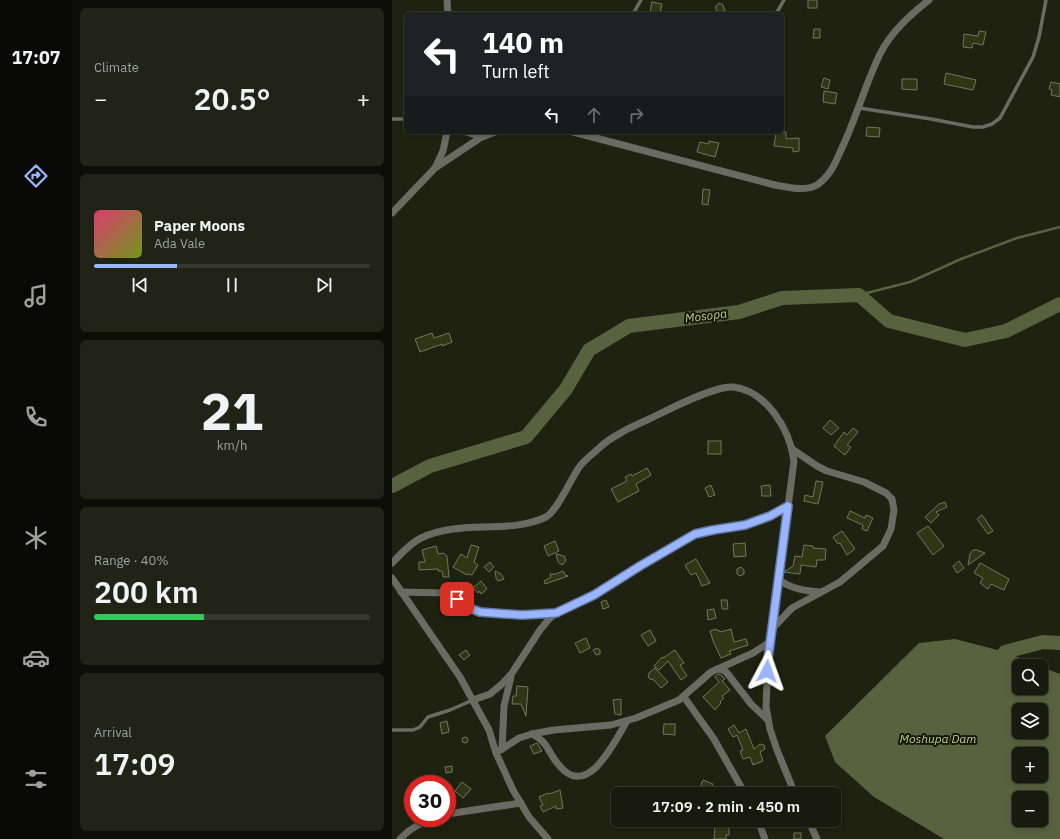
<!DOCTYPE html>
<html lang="en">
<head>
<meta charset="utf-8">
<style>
	:root { --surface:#171a0c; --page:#202315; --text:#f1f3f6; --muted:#9ea19d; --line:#36382d; --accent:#99b5fd }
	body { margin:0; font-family:"IBM Plex Sans",sans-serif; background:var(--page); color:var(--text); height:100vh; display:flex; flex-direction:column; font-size:15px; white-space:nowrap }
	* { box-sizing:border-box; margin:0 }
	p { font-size:13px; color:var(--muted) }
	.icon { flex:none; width:22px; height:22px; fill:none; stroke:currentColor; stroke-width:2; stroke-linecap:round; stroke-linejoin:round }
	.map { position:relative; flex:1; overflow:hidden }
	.sheet { display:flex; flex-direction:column; gap:8px; padding:8px; background:#0d0e07; width:320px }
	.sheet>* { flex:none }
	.guide { position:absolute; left:12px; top:12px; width:380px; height:122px; border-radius:6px; box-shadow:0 2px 6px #0003,0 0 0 1px var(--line); background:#202124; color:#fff; overflow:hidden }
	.tools { position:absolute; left:620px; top:659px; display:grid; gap:8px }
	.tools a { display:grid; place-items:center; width:36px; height:36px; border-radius:6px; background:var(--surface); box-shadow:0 2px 6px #0003,0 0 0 1px var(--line); font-size:20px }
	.speed { position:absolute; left:12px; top:775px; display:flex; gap:8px; font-size:20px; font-weight:700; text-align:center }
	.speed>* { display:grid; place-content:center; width:52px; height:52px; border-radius:50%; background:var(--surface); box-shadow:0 2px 6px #0003,0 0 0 1px var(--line); line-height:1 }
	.speed .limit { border:6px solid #d22; background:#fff; color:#111 }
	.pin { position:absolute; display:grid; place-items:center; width:34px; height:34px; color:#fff; margin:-17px; border-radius:8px; box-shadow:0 2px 6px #0006 }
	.me { position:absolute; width:44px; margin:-22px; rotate:4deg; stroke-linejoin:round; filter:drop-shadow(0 0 3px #0008) }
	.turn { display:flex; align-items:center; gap:14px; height:84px; padding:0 12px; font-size:18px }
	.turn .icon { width:52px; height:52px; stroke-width:2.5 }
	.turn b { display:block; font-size:28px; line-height:34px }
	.lanes { display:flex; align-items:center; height:38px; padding:0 12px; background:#0003; justify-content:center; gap:20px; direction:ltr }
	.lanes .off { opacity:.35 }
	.big { font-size:30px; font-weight:600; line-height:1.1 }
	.sheet .tile { flex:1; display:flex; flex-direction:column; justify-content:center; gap:6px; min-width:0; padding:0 14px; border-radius:6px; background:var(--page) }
	.sheet .dial { align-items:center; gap:0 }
	.dial b { font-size:52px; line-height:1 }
	.song { display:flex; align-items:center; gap:12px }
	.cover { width:48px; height:48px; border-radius:6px; background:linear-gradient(135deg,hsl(340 70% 55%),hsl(80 70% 35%)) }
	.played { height:4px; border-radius:2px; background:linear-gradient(90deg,var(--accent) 30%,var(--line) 30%) }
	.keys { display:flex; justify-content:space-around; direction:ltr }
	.heat { display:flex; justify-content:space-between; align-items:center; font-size:22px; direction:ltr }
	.charge { height:6px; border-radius:3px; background:linear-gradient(90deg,#34c759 40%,var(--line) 0) }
	.trip { position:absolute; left:219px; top:787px; width:230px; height:40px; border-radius:6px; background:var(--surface); box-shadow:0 2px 6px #0003,0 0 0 1px var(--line); font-weight:600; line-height:40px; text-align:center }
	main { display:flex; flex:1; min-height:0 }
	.tab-bar { display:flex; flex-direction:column; width:72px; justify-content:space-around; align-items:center; background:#090a05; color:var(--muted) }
	.tab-bar .icon { width:28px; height:28px }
	.tab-bar .active { color:var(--accent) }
	.tab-bar b { font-size:18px; color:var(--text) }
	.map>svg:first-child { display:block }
	.water { fill:#5a613e; fill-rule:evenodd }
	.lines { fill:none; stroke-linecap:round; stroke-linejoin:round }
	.stream { stroke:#5a613e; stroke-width:2.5 }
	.river { stroke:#5a613e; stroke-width:14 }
	.building { fill:#303614; stroke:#727662 }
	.lane { stroke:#6a6c63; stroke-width:3.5 }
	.street { stroke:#6a6c63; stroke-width:7 }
	.route-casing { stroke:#6376a4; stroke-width:10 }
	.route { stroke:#99b5fd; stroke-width:7 }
	.labels { text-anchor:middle; stroke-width:4; stroke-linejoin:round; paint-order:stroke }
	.water-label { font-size:12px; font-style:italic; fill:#c1cd8f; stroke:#151807 }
</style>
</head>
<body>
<main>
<nav class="tab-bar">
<b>17:07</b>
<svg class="icon active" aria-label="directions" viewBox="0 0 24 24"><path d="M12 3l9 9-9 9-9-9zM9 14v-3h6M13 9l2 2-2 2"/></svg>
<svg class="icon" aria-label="music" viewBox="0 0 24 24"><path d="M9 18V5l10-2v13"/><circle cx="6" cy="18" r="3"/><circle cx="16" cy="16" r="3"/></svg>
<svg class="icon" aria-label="phone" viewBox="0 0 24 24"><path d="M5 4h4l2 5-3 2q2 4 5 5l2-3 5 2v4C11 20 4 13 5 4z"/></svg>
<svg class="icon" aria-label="climate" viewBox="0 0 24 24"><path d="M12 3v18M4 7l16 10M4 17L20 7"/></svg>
<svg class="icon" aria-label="car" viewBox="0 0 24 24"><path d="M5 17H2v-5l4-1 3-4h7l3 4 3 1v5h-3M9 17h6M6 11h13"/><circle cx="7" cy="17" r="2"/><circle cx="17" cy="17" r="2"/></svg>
<svg class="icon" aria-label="filters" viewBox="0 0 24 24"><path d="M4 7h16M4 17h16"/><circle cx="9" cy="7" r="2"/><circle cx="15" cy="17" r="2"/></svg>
</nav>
<section class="sheet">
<div class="tile"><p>Climate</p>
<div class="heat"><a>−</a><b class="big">20.5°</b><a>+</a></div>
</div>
<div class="tile">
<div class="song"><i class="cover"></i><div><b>Paper Moons</b><p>Ada Vale</p></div></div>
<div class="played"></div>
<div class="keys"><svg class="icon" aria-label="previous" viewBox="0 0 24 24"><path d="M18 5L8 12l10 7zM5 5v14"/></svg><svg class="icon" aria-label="pause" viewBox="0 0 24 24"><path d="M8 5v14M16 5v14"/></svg><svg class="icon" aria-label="next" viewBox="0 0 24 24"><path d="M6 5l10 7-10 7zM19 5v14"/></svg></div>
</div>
<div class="tile dial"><b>21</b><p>km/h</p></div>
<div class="tile"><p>Range · 40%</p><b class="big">200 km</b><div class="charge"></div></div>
<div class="tile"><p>Arrival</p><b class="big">17:09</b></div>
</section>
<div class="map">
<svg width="668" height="839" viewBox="0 0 668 839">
	<rect width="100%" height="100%" fill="#1f2210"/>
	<path class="water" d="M563 639 613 652 647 666H627V688H649V667L668 674V839H552L482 797 443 762 433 736 527 643ZM627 710H649V732H627ZM627 754H649V776H627ZM627 798H649V820H627Z"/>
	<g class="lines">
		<path class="stream" d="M467 295 518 282 569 259 625 238 668 227"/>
		<g class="river">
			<path d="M0 486 38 466 134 437 174 389 197 350 237 326 347 312 390 298 467 295 497 321 573 340 614 331 668 304"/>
			<path d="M612 671 613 652 651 642 668 643"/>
		</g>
	</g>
	<g class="building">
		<rect x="416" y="0" width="9" height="8"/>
		<path d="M260 2 270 4 268 13 258 12Z"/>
		<path d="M327 3 331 5 333 11 327 12 324 10V6Z"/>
		<path d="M422 29H428V38H421Z"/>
		<path d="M587 31 594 32 591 45 581 43 580 48 571 47 572 34 586 36Z"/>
		<path d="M554 73 584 80 581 90 552 84Z"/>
		<path d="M432 78 438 80 436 89 429 87Z"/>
		<path d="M510 79H525V90L510 89Z"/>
		<path d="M659 82 668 84V97L659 95 660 90 657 89Z"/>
		<path d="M432 91 445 93 443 104 431 102Z"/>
		<path d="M475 127 488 128 487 137 474 136Z"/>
		<path d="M384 132H394V139L407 138V151L401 152V148L382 146Z"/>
		<path d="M317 141 327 143 323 157 305 152 308 142 317 144Z"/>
		<path d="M311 189 318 190 316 205 310 204Z"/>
		<path d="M40 333 42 338 57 333 60 342 50 346V344L28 352 23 339Z"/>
		<path d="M438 420 447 428 439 435 431 428Z"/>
		<path d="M461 428 466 432 455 445 459 447 453 455 442 446 452 432 455 435Z"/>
		<rect x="316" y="441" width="13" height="13"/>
		<path d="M255 468 259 475 244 484 247 491 226 502 219 489 235 481 233 477 239 474 240 476Z"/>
		<path d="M424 481 431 482 426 504 412 501 413 495 421 497Z"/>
		<path d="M319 485 323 495 317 497 313 488Z"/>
		<path d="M378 485 379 496H370L369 486Z"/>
		<path d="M553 502 555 507 544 512 547 515 539 523 533 517 547 504Z"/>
		<path d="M458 511 473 518 474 515 481 518 475 531 470 529 471 525 455 518Z"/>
		<path d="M590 515 601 531 596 534 585 519Z"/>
		<path d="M536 526 552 546 541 555 525 533Z"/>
		<path d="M450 531 463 549 455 555 448 543 446 544 441 537Z"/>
		<path d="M163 541 167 551 156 556 152 546Z"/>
		<path d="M353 543 354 556 342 557 341 544Z"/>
		<path d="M79 545 87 547 82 562 86 565 80 575 75 574V575L61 567 69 554 75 558Z"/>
		<path d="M412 545 421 546V548L434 549 433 560H425L424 567 409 565 408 574 392 572 401 566 403 556 410 557Z"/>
		<path d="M44 546 46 554 51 553 55 556 57 577H51L50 571H46V569L27 570V562H33L30 550Z"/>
		<path d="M581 550H585L593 553 576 565 578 554Z"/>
		<path d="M164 554 172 556 174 560 173 562 170 565 166 562Z"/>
		<path d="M304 559 318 583 310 586 304 573 299 575 293 565Z"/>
		<path d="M567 561 572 568 565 573 561 566Z"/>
		<path d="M98 562 102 567 97 572 92 567Z"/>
		<path d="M588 563 617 579 612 590 599 584 596 589 588 583 591 578 582 573Z"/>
		<path d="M349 567 352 570V574L348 576 345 574V569Z"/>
		<path d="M103 571 109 574 112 579 106 581 104 578Z"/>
		<path d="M171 571 173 575 176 576 153 584 152 581 159 577 158 574H164Z"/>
		<path d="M89 581 95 589 89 594 87 591 86 593 81 588Z"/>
		<path d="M214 600 217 607 211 609 209 602Z"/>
		<path d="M329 600H335L336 609H330Z"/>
		<path d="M322 609 324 618 316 620 315 610Z"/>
		<path d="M324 629 325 631 327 630 328 632 339 629 342 642 354 639 356 645 337 651 339 654 329 658 321 641 318 631Z"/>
		<path d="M258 630 264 641 256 646 249 635Z"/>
		<path d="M194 638 198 648 188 653 183 643Z"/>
		<path d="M205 648 208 650V654L204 655 201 650Z"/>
		<path d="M74 650 78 655 72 660 67 655Z"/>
		<path d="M283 650 292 663 288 665 295 676 289 680 276 661 267 670 262 666 270 657 271 658Z"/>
		<path d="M263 668 276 682 269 688 262 680 258 679 256 677 257 673Z"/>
		<path d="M326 674 329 675 333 679 330 681 338 690 330 696 332 698 328 702 329 703 323 710 311 697 327 682 323 677Z"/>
		<path d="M125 686 136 687 134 716 129 704H120L121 696H124Z"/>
		<path d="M229 699V715L223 714 221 700Z"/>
		<path d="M55 721 57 732 50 734 48 723Z"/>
		<path d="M272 724H283V735L271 734Z"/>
		<path d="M342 725 347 733 354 729 362 749 368 744 372 745 373 749 368 752 371 761 361 765 358 757 351 759 348 751 351 750 345 735 341 737 336 729Z"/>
		<circle cx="73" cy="740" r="3"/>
		<path d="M145 743 150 751 142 754 138 746Z"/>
		<path d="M60 766V772L54 773 53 767Z"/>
		<path d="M311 780 321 784 315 794 306 792Z"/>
		<path d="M70 782 79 789 71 798 63 791Z"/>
		<path d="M168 790 171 808 164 809V806L151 812 148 806 151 805 147 797 156 793 157 794Z"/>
		<path d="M323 827H337V835H334V839H322Z"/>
		<rect x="402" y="833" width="7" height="6"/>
	</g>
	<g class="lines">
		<g class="lane">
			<path d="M241 14 249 0"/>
			<path d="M384 14 392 0"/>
			<path d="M467 108 539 119 581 127H591L600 124 608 118 641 57 647 37 654 0"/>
			<path d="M0 119H14"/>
			<path d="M69 132 88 138"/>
			<path d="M0 730H21L28 727 36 717 58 710 81 700"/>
		</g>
		<g class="street">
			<path d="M55 0 56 14"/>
			<path d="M181 132 383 185C396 187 413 192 425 185 438 176 443 164 449 150 464 119 473 85 488 54 499 32 518 15 537 0"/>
			<path d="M44 166 51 151 55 132"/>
			<path d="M0 213 43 168 88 138 103 132"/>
			<path d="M0 563C9 554 17 544 29 538 67 519 117 535 154 517 165 511 178 481 186 469 190 462 198 456 205 450 211 444 219 438 227 434 236 428 247 424 257 419 274 411 323 385 341 387 375 391 398 430 402 461L376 659 374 707 378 729 385 750 403 794"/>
			<path d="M0 578 68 677 97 730 104 753 121 790 137 817 156 839"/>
			<path d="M386 579C399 589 413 591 429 592"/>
			<path d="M9 592 54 593C64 596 71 604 80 609 100 618 142 615 163 613"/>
			<path d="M380 629 400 608 448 582 491 546 499 529 502 510 500 499 494 493 472 482 435 471 425 466 400 449"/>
			<path d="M325 669 331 670 335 673 359 704 376 720"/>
			<path d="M292 697 322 739 353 794"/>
			<path d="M81 700 98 694 110 684 120 673 148 630 157 619 164 613 202 595 248 566 303 535 321 530 353 525 378 516 396 506"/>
			<path d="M140 734C157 743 155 751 166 764 195 802 222 742 235 721"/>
			<path d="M110 749 127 738 140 734 162 730 219 725 244 718 287 700 319 672 361 653 378 642"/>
			<path d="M108 750 110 749 112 706 119 677"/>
			<path d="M55 814 129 803"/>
			<path d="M366 820 373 839"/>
			<path d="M416 820 425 839"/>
			<path d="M8 839C18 828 29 823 42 818"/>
		</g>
	</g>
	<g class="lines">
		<defs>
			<path id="route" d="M65 599 80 609 88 612 130 615 164 613 202 595 248 566 303 534 321 530 353 525 378 516 396 506 376 659 375 671"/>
		</defs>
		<use href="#route" class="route-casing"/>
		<use href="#route" class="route"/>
	</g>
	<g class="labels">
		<g class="water-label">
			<text transform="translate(314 316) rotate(-7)" y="4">Mosopa</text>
			<text x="546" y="743">Moshupa Dam</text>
		</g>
	</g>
</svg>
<div class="tools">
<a><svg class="icon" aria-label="search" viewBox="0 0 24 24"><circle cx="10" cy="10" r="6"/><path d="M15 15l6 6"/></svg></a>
<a><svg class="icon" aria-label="layers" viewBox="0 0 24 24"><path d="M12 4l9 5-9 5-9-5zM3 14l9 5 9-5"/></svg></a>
<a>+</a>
<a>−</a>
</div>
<div class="speed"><div class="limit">30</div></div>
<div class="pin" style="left:65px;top:599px;background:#d93025"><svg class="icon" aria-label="arrive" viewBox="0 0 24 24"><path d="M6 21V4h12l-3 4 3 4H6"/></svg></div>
<svg class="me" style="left:375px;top:671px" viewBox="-20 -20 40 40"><path d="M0-17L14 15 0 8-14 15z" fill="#99b5fd" stroke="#fff" stroke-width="4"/></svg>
<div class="trip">17:09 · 2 min · 450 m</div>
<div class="guide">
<div class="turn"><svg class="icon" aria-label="left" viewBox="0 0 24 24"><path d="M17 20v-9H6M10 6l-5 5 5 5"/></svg><div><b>140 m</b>Turn left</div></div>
<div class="lanes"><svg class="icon" aria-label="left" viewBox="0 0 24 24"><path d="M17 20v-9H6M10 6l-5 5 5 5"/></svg><svg class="icon off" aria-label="ahead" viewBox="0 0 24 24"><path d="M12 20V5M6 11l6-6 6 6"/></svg><svg class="icon off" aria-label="right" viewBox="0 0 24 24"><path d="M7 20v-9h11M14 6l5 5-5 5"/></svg></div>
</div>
</div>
</main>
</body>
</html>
